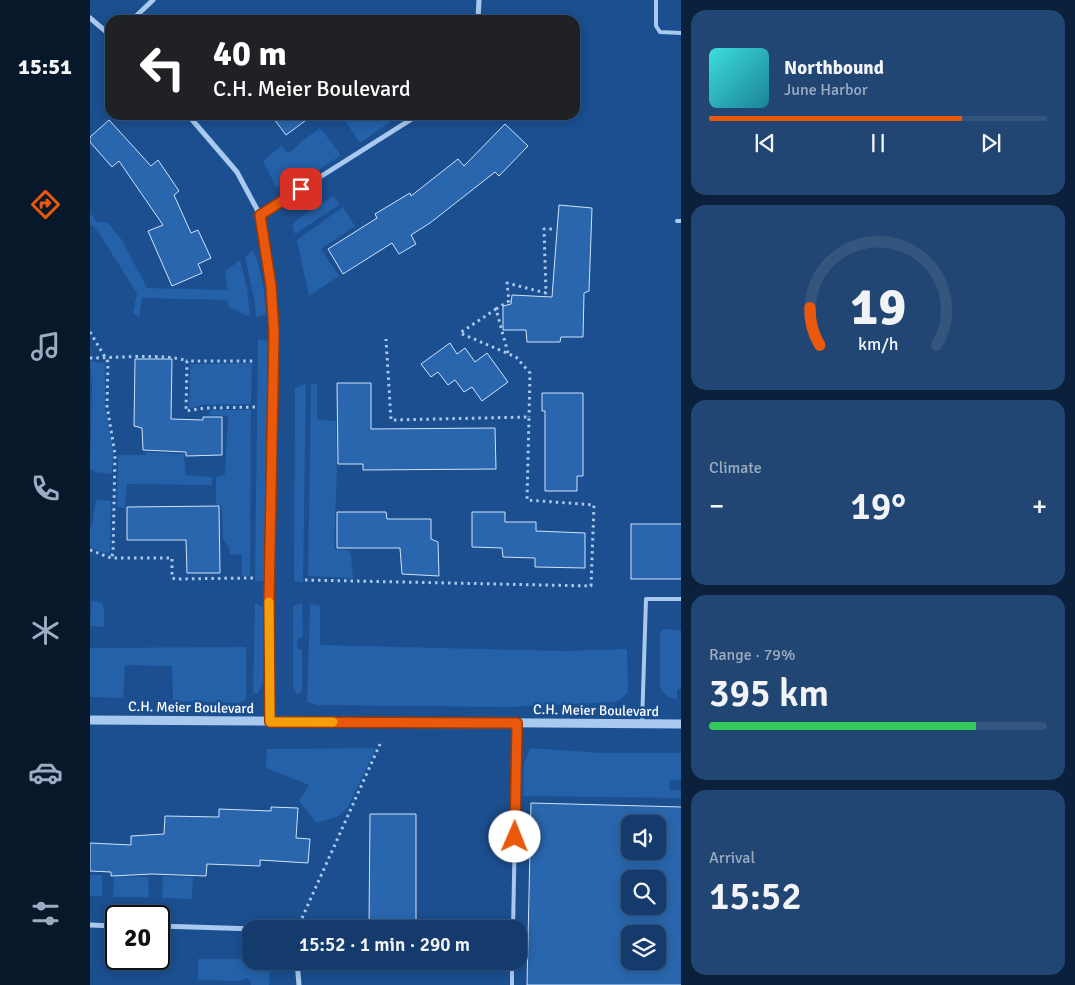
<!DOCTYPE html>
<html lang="en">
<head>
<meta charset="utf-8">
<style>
	:root { --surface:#143b6b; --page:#214673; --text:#f1f3f6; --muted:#9dadc1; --line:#33557e; --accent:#ea580c }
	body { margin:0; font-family:Signika,sans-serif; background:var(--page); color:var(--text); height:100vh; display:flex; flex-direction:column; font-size:19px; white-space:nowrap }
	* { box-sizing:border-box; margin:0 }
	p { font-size:16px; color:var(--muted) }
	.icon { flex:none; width:28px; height:28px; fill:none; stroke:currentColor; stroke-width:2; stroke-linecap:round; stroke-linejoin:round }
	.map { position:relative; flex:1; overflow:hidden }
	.details { display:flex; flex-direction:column; gap:10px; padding:10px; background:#0b203b; width:394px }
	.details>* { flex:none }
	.hud { position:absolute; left:15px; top:15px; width:475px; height:105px; border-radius:15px; box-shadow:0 2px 12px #0003,0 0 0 1px var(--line); background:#202124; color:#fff; overflow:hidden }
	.buttons { position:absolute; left:531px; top:815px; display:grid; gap:10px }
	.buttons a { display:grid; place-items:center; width:45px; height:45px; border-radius:10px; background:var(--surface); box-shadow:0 2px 12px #0003,0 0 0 1px var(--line); font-size:25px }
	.speed { position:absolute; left:15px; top:905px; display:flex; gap:10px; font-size:25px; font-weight:700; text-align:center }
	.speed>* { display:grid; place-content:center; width:65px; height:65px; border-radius:50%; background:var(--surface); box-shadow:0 2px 12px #0003,0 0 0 1px var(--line); line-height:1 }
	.speed .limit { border:2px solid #111; border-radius:8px; background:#fff; color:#111 }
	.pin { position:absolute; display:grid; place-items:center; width:42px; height:42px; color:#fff; margin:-21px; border-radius:10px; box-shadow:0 2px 8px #0006 }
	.me { position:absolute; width:55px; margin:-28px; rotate:1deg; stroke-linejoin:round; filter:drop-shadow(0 0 4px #0008) }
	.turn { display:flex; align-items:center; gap:18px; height:105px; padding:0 25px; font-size:22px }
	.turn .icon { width:65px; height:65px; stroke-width:2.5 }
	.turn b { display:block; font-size:35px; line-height:42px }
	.big { font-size:38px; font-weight:600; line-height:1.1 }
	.details .card { flex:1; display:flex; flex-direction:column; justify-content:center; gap:8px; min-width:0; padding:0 18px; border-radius:15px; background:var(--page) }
	.details .dial { align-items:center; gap:0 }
	.dial svg { height:130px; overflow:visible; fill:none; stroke:var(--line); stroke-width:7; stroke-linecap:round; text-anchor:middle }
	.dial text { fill:var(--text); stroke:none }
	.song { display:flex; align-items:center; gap:15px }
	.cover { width:60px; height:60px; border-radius:8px; background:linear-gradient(135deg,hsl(180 70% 55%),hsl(190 70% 35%)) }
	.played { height:5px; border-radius:2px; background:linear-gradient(90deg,var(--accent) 75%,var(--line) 75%) }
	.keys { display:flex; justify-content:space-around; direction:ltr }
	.heat { display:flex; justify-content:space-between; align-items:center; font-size:28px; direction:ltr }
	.charge { height:8px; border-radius:4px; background:linear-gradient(90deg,#34c759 79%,var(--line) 0) }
	.trip { position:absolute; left:152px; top:920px; width:285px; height:50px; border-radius:15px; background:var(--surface); box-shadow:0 2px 12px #0003,0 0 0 1px var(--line); font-weight:600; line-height:50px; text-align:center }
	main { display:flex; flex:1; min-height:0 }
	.menu { display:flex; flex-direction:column; width:90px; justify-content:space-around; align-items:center; background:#08182b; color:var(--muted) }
	.menu .icon { width:35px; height:35px }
	.menu .on { color:var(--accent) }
	.menu b { font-size:22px; color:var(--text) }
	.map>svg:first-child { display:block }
	.green { fill:#2461a8 }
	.building { fill:#2a66ad; stroke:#cfe3fa; fill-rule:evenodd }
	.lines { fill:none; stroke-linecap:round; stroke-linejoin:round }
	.path { stroke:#a9c9ee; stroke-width:3; stroke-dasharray:2.5 4; stroke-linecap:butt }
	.service { stroke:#a9c9ee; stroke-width:4 }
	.minor { stroke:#a9c9ee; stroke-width:5 }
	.tertiary { stroke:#a9c9ee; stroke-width:9 }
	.route-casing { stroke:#983908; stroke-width:12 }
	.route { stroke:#ea580c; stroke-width:9 }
	.slow { stroke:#f59e0b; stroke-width:9 }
	.labels { text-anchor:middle; stroke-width:5; stroke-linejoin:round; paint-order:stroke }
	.street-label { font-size:14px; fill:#fff; stroke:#1b4f8f }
</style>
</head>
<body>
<main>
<nav class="menu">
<b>15:51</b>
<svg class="icon on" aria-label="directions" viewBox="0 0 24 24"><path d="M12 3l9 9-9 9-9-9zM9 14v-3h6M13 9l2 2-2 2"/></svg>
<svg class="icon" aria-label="music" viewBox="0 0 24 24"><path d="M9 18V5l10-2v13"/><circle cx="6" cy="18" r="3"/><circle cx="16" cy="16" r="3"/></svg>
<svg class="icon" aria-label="phone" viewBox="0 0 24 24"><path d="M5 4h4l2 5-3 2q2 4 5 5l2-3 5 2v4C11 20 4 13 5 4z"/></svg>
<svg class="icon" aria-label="climate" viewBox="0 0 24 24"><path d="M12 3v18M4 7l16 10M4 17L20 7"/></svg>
<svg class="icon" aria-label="car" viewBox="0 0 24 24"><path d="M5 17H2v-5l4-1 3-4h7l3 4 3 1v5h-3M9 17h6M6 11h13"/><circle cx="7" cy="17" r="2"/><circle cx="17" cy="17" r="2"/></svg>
<svg class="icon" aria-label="filters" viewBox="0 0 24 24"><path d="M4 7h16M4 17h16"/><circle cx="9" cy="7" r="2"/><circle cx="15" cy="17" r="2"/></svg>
</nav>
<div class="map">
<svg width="592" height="985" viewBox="0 0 592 985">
	<rect width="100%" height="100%" fill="#1b4f8f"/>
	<g class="green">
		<path d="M251 115H296L300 122 270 143Z"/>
		<path d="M230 128 251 155 204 187H186L173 161 192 145 197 153 202 151 212 141Z"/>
		<path d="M243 196 250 204 205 234 202 226 208 219Z"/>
		<path d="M253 207 265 226 231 249 249 276 219 296 207 240Z"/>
		<path d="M0 213 7 222H17L32 240 57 288 138 290 135 271 150 260 157 289 160 317 139 307 137 300 52 298 49 317 43 313 47 293 8 232 2 225 0 226Z"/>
		<path d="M163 250C172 270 175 294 176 315L166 317 165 302 155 257Z"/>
		<path d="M168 339 178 341 174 581H165Z"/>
		<path d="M0 361 15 363V408L23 449 22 474 6 472 0 469 2 385Z"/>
		<path d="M162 363 161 404 111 405 102 408 99 407 100 364Z"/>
		<path d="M216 384 213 582H205L204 580 205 388Z"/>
		<path d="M221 384H227V419L246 421 247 469 244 549 258 550 261 555 263 578 218 576Z"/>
		<path d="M120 410H161L160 576H152V555L140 554 139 547 133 539 132 506 126 504V477L135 474 138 416 120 415Z"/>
		<path d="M56 452 94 454 96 475 122 477V485L37 484 35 508 27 507 28 455H56Z"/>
		<path d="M6 500 21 501 20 553 11 552 0 547V526H2Z"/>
		<path d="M2 601 12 603 14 609V627L0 626Z"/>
		<path d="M165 603 174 607 173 682 169 692 166 694 163 692Z"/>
		<path d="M212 603 213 637 208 638 207 648 212 650V692L207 695 203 686V606Z"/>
		<path d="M220 604 230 606V645L475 651 537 649 538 692 531 699 524 702 419 707 227 705 217 702Z"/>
		<path d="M573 629 591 630V689H587V699C579 699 574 694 570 687V632Z"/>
		<path d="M156 647V699L150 703 83 701 82 666 35 665 33 698 0 697V648Z"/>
		<path d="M286 748 258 807 247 817 226 823 209 801 219 785 176 768 177 749Z"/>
		<path d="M440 748 511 753H591V780L579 781 580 790H591V798L433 796 434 764Z"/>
		<rect x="0" y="875" width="12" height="21"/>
		<path d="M24 876 58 877 59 897H23Z"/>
		<path d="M73 876 103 877 102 899 72 898Z"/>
		<path d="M108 959H161V961H180L179 985H161V983L157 978 150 981 108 980Z"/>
	</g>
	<g class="building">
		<path d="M181 115H223L196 135Z"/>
		<path d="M19 120 61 166 68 160 89 191 84 195 101 233 108 230 121 258 108 264 112 273 82 286 58 231 73 225 29 161 22 167 0 142V137Z"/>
		<path d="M415 124 438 146 409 176 405 172 340 223 321 235 326 244 309 254 302 243 253 274 238 249 287 218 285 214 320 193 321 196 368 159 374 166Z"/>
		<path d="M469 205 502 208 499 291 494 293 493 337H471L470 342H437L436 330H413V306L421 304 422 295 462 297Z"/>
		<path d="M360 343 367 354 375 348 385 362 397 353 418 382 392 401 382 387 374 392 365 380 358 385 348 372 341 377 331 364Z"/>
		<path d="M45 359H82L81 419 113 420V417H132V455L96 456V452L53 450 52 428 44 426Z"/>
		<path d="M247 383H281V429L405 428 406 469 273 470V464H248Z"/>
		<path d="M452 393H493V476H487V491H455V411H452Z"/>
		<path d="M129 506 130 573H97L96 540H37V507Z"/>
		<path d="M247 512H296L297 519H341V539L348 542 349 576 312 574 310 548H247Z"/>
		<path d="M382 512H415V522H446V531L495 533V568L445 567V558L413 557 412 548 382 547Z"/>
		<rect x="541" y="524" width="51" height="55"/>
		<path d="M441 803 592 807V985H437ZM540 824H568V851H540ZM540 879H568V906H540ZM540 934H568V961H540Z"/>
		<path d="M181 807 208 808 206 838 220 839 218 863 170 860V866L117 864 116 876 62 874 21 876V872L0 871V843L41 845V836L74 834 75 816 129 817V809L181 811Z"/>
		<path d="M280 814H326V929H279Z"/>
	</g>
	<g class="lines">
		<g class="path">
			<path d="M406 309 419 301 417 283 456 293 454 229H465"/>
			<path d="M0 332 18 362 17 406 25 454 23 553 21 558"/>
			<path d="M418 353 406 309 370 333 426 357 440 373 439 417"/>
			<path d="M0 358C25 358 75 353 97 361"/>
			<path d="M165 407 115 408 96 411 97 361H165"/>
			<path d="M0 550 21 558H82V578L86 579 163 578"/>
			<path d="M215 580 501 586 504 505 437 500 439 417 301 420 296 339"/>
			<path d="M205 929 212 918 290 744"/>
		</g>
		<g class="service">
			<path d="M566 0V26L570 32 592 33"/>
			<path d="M587 221H592"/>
			<path d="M552 724 556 599H592"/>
			<path d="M423 929 427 723"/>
			<path d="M422 985V961"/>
		</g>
		<g class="minor">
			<path d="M0 18 20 35"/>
			<path d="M42 20 63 0"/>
			<path d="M388 20 389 0"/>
			<path d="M98 115 147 172 170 215 181 286 184 333V377L179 599V722"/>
			<path d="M170 215 328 115"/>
			<path d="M0 925 26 926"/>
			<path d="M69 926 169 929"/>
			<path d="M207 961 209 985"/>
		</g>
		<path class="tertiary" d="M0 720 592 724"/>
	</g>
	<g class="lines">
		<defs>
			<path id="route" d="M211 189 170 215 181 286 184 332 179 600 180 722 427 723 425 837"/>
		</defs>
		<use href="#route" class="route-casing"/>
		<use href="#route" class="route"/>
		<path class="slow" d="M179 602 180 722H243"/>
	</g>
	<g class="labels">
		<g class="street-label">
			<text transform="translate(101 707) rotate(1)" y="5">C.H. Meier Boulevard</text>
			<text transform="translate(506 710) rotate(1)" y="5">C.H. Meier Boulevard</text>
		</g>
	</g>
</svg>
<div class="buttons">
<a><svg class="icon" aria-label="sound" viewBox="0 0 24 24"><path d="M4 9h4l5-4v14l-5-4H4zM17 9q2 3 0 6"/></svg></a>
<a><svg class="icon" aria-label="search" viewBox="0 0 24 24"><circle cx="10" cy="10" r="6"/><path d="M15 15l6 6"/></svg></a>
<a><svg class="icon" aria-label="layers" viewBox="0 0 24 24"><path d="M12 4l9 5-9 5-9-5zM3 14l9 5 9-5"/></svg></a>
</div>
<div class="speed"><div class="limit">20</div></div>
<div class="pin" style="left:211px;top:189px;background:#d93025"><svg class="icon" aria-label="arrive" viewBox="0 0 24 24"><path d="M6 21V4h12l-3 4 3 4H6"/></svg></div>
<svg class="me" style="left:425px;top:837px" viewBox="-20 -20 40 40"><circle r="19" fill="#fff"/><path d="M0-13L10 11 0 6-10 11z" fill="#ea580c"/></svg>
<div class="trip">15:52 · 1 min · 290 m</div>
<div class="hud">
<div class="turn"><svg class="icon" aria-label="left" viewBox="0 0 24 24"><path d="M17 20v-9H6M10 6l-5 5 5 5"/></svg><div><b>40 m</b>C.H. Meier Boulevard</div></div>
</div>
</div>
<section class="details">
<div class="card">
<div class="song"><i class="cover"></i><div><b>Northbound</b><p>June Harbor</p></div></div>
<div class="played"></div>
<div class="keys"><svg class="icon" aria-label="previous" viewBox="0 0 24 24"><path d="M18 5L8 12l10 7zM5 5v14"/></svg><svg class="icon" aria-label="pause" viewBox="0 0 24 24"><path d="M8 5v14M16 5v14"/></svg><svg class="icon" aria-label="next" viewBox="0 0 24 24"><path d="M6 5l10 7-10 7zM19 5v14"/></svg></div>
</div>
<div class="card dial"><svg viewBox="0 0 100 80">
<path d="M14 69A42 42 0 1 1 86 69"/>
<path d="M14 69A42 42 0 0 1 8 46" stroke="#ea580c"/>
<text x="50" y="56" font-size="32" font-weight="700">19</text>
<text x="50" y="72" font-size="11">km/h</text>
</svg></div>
<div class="card"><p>Climate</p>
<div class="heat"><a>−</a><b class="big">19°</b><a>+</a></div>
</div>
<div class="card"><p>Range · 79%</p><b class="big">395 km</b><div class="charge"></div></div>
<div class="card"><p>Arrival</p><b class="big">15:52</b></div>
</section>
</main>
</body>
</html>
